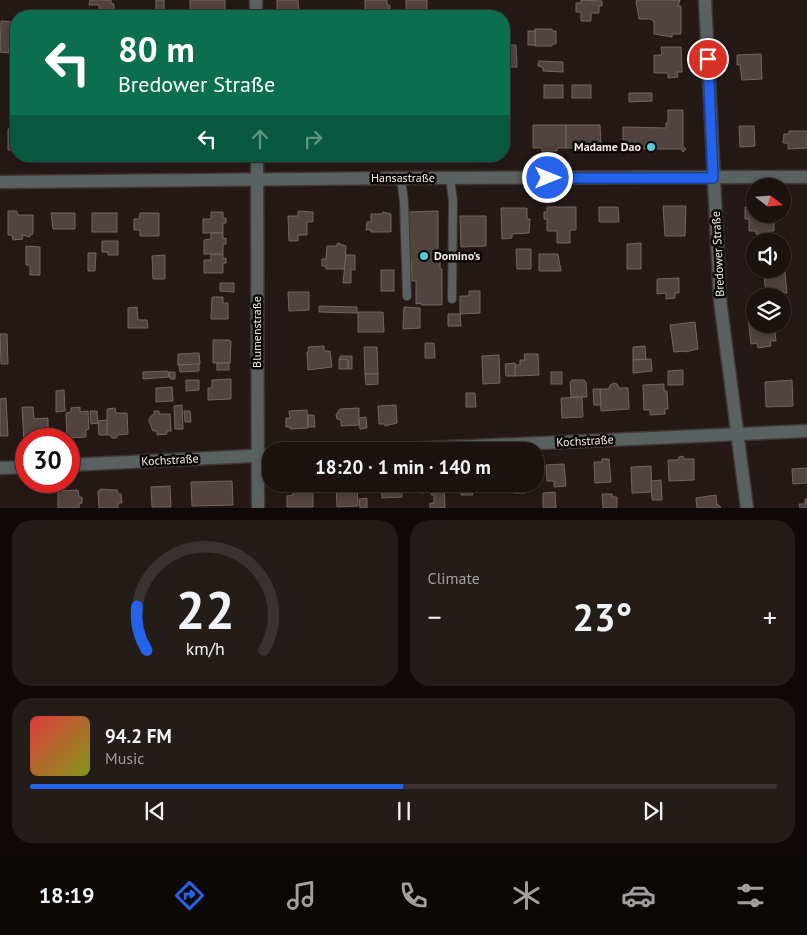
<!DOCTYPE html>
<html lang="en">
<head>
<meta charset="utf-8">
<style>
	:root { --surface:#1b1310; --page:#241c19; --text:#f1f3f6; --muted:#a09e9f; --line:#393230; --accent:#2563eb }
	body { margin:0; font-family:"PT Sans",sans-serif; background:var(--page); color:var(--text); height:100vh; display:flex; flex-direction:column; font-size:19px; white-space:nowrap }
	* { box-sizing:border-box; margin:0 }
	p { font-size:16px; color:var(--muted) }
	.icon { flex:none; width:28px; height:28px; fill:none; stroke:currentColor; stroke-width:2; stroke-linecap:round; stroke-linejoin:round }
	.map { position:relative; height:508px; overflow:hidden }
	.details { display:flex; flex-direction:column; gap:12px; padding:12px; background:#0f0a09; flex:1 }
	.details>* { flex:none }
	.top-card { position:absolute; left:10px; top:10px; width:500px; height:152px; border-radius:20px; box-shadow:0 2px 8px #0003,0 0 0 1px var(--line); background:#0b6e4f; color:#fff; overflow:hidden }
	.needle { width:32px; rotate:107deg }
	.fabs { position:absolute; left:746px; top:178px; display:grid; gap:10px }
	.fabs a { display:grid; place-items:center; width:45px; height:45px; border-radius:50%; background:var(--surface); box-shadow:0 2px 8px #0003,0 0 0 1px var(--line); font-size:25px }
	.speed { position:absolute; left:15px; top:428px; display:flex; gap:10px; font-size:25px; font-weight:700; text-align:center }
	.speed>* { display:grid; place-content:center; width:65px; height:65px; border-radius:50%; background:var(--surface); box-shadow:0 2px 8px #0003,0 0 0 1px var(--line); line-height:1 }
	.speed .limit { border:8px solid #d22; background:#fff; color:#111 }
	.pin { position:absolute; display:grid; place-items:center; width:42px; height:42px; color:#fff; margin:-21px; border:2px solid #fff; border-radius:50%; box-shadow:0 1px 5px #0007 }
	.me { position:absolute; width:55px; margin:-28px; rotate:90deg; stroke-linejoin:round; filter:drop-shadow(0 0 4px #0008) }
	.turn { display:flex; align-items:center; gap:18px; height:105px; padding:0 25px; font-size:22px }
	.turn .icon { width:65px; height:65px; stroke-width:2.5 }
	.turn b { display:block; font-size:35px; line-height:42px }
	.lanes { display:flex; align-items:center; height:48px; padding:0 25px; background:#0003; justify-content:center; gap:25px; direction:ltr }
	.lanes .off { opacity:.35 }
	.big { font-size:38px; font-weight:700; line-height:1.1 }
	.details .card { flex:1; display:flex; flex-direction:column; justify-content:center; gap:8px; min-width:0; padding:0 18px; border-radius:20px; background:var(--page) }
	.details .dial { align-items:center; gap:0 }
	.dial svg { height:130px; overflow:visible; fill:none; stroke:var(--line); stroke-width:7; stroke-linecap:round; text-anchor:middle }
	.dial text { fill:var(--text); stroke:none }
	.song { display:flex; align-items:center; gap:15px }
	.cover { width:60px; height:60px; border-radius:8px; background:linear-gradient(135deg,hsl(0 70% 55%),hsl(70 70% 35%)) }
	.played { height:5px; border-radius:2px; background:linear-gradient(90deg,var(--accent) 50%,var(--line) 50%) }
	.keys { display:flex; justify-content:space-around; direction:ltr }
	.heat { display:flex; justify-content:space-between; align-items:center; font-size:28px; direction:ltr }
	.details .tiles { flex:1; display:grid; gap:12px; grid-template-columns:1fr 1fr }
	.card:last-child { grid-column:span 2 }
	.trip { position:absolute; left:262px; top:442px; width:282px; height:50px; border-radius:20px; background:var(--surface); box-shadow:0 2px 8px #0003,0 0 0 1px var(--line); font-weight:700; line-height:50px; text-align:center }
	.menu { display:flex; height:80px; justify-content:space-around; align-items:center; background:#0b0806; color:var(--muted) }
	.menu .icon { width:35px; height:35px }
	.menu .on { color:var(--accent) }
	.menu b { font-size:22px; color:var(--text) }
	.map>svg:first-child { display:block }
	.building { fill:#504340; stroke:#726561 }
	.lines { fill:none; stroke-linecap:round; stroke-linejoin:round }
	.lane-casing { stroke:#413633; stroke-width:10 }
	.street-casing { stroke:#413633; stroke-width:15 }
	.lane { stroke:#5a6161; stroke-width:8 }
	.street { stroke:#5a6161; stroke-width:12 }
	.route-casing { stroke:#184099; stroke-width:12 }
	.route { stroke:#2563eb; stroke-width:9 }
	.poi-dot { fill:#52ccd6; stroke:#0a0605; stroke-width:2 }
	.labels { text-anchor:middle; stroke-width:5; stroke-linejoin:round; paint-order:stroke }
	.poi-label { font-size:12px; font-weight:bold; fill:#f3ebe8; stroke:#0a0605; text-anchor:end }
	.street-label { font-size:12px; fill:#f3ebe8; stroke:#0a0605 }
</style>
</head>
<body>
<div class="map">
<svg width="807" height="508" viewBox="0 0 807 508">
	<rect width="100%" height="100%" fill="#241916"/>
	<g class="building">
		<path d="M90 0H111V3L114 4V10H110V15H99V5H89Z"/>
		<rect x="156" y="0" width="8" height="11"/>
		<rect x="190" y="0" width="35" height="16"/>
		<path d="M277 0H298L299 15 277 16Z"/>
		<path d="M365 0H387V5H390V9H387V16H365Z"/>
		<rect x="406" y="0" width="21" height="16"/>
		<path d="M581 0 602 1V6H599V13H591V21H581V12H576V3H581Z"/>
		<path d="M639 0H680L678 6H681V34H672V37L654 34V22L651 19H639L636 1Z"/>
		<path d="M127 10 156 11V16H127Z"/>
		<path d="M1 21 16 22V49L9 48V53L0 52Z"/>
		<path d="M535 29H552V31H556V44H552V46H535Z"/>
		<rect x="528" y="31" width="7" height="14"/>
		<rect x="504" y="38" width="6" height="17"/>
		<path d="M510 45H516L517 67H505V55H510Z"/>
		<path d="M661 47H681L682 72H677L678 77 668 78V73H654V55H662Z"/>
		<path d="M761 54 762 79 742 80 740 65H737V55Z"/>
		<path d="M539 61 563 62V72L543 71V67L538 66Z"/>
		<rect x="544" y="85" width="19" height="13"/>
		<rect x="572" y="85" width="19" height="13"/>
		<path d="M629 93H652V101L629 102Z"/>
		<path d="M668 110H683V146L686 149 683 152 681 149H623V127L666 128V123H668Z"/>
		<path d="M533 125H566V148H557V151H542V148H533Z"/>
		<path d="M566 125H600L601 148H591V151H576V148H566Z"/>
		<path d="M739 126H754L755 146 740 147Z"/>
		<path d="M16 128V150H8V129Z"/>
		<path d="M789 131H807V148L788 149V143H783L784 134H789Z"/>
		<path d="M749 204H755V214H774V231H768V234H756V231H749V219H745V207H749Z"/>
		<path d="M663 206H686L685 236H665Z"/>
		<path d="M547 207H576V230H570V243H557V231H547V219H544V212H547Z"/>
		<path d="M599 207H618L619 222H599Z"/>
		<path d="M501 208H527V219H530L529 233 512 234V238L502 239Z"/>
		<path d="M8 211H17L18 215H33V234L30 235V237L22 235 23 239 13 240 12 235H8Z"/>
		<path d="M298 211 313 212V222H307V235H298V241H289L288 216H298Z"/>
		<path d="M438 211V259L440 260V269H442V305H421V303L416 304V281H412L411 259 408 254V212Z"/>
		<path d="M211 212H223V218H226V223H223V233H203V219H211Z"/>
		<path d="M383 212 391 214V232H371V230H366L367 222H371V214H382Z"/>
		<path d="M51 213H75V229H53Z"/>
		<rect x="92" y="213" width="25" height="19"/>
		<path d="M140 213H159V236H140V230H134V219H139Z"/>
		<path d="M460 216H486V246L461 247Z"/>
		<path d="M211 233H223V239L226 238V244H223V254H204V240L211 239Z"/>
		<path d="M102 241H118V255H108V252H102Z"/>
		<path d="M338 243 346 246 345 269H326V266H322V259H326L327 246H336Z"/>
		<path d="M641 243V269H627V244Z"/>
		<path d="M26 246 40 247V275H30V265H26Z"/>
		<path d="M516 249H531V269H517Z"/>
		<path d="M88 253H96L95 271H88Z"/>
		<path d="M211 254H223V259L226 258V263H223V273H204V260H211Z"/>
		<path d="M539 254H558L561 271H539Z"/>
		<path d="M165 255V279H153L152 256Z"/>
		<path d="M346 255H355V270L351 269V283H343Z"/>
		<rect x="381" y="270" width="13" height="21"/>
		<path d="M785 272 787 293H782L783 298 782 296H773L772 294 766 295 764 275Z"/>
		<path d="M679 278V293H675V298L666 299V293L657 294V279Z"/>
		<path d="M220 283H234V292L220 291Z"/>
		<path d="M469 291H480V313L460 314V296H469Z"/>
		<path d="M288 292H309V310L289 311Z"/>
		<path d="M212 297H223V303H228V319H211Z"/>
		<path d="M319 306 357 307V313L319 312Z"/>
		<path d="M137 307 138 320H147L148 328H128V308Z"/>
		<path d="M404 307 420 308V328L403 329Z"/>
		<path d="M358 312H383L384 332H358Z"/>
		<path d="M448 314H460L461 326H448Z"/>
		<path d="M755 316V324H774L776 341H770L771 346 758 348 757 343 751 344 748 317Z"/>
		<path d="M695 322 698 349 685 352V351L674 352 670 325Z"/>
		<path d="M0 334H7L8 364H1Z"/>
		<path d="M213 340H229V341H231L230 363H213Z"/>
		<path d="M425 343H434L435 358H425Z"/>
		<path d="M324 346V351H330L332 367 308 370 307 352H309L308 347Z"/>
		<path d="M645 346 646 359 633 360V347Z"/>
		<path d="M364 347H377L378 374H365Z"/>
		<path d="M199 353 200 364 178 365V354Z"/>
		<path d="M524 354H538L539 375 515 376V365H520V360H525Z"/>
		<path d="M499 355 500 383 483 384 482 356Z"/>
		<path d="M340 356H352V369H348V360L340 359Z"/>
		<path d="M339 359 348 360V369H339Z"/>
		<path d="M651 359 652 371 633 373V360Z"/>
		<rect x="217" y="363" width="12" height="7"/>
		<path d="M515 363V376H506L505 364Z"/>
		<path d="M199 364V371L180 372 179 365Z"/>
		<path d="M683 370V385H668V371Z"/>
		<path d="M168 371 169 377 143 379V372Z"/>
		<path d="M169 372H175V379H170Z"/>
		<rect x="551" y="372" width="11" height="12"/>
		<path d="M365 374H378V384L366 385Z"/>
		<path d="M231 379V399L208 400V388H212V380Z"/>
		<path d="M186 380H199V390L186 391Z"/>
		<path d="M572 380H584L586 382 587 397H571L570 382Z"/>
		<path d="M792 380 793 406 766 407 765 382Z"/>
		<path d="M614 383 617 384 619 388H628L629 409 601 411 600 389H609L610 385Z"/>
		<path d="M664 384V391H667L668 409H665V414L650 415V410H644L643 385Z"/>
		<path d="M172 387 173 401 156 402V388Z"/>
		<path d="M593 389H600L601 405H594Z"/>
		<path d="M64 390 65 411 56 412V391Z"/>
		<path d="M466 393H475L476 407H466Z"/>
		<path d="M582 397 583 417 562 418 561 398Z"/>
		<path d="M6 398 8 436H0V399Z"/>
		<path d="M182 405 183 429H175L174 406Z"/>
		<path d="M396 405 397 423 385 426V424H379L378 406Z"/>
		<path d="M22 407H33L34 419 48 418V431L44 432 45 439H26V442H24Z"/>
		<path d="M80 407V412L88 411 89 429 86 430V437L67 438 66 413 71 412V408Z"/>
		<path d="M115 408 116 413H127L128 434 118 435 116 438H112L110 435H107V409Z"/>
		<path d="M359 408V425L341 426V420L337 419 336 415 340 409Z"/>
		<path d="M307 410 308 428 290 429V427H286V418H290L289 411Z"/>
		<path d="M90 411H97L98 423 91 424Z"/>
		<path d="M154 411H159V414H170L171 431H167V434L157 435V431H153L149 421 150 417 154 414Z"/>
		<path d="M184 411H190L191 422H185Z"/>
		<path d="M308 415H314L315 427H308Z"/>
		<path d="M366 417 367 428 360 429 359 418Z"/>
		<path d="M107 420V435H99L98 421Z"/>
		<path d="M683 456 684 459H694V480L669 481 668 460H678L679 457Z"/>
		<path d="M602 459H609L611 482 595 483 594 462H602Z"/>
		<path d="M564 464 566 486 554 487V481H547L546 465Z"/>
		<path d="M651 466 652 492 632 493 631 467Z"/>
		<path d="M807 468V483L793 484 792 469Z"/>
		<path d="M661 480 662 500H652L651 481Z"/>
		<path d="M232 481 233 505 192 506 191 482Z"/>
		<path d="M313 484V507H287V496L293 495V485Z"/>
		<path d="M336 484H357L358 506 337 507Z"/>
		<path d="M381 484H401L402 497 382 498Z"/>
		<path d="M420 484H444L445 508H430V503H434V495H431V492L420 493Z"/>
		<path d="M461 484H486V488L472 489 473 495H461Z"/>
		<path d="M512 484H525L526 493H513Z"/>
		<path d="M170 486 171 507H152L151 487Z"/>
		<path d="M100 489 117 490 118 494H121L122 503H118V508H99L98 491H100Z"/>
		<path d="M78 490 79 497H82V503L79 504V508H58V491Z"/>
		<path d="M555 492 556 508H543V493Z"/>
		<path d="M602 494H612V497H617V508H603Z"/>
		<path d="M716 495 717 505H719L721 508H697L696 498Z"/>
		<path d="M367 498V508H360L359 499Z"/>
		<path d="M805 499H807V508H800L799 504H805Z"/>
	</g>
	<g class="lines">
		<defs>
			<g id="lane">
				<path d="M401 178 404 202 407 296"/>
				<path d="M450 178 453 201 452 299"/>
			</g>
			<g id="street">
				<path d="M256 0V16"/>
				<path d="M705 0 720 300 747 508"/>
				<path d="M257 156 258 508"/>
				<path d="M0 182 401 178 807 177"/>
				<path d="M363 451 807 431"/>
				<path d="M69 465 271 455"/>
				<path d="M0 468 26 467"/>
			</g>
		</defs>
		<use href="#lane" class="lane-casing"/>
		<use href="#street" class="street-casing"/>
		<use href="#lane" class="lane"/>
		<use href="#street" class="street"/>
	</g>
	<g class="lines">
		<defs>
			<path id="route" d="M548 178H713L708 59"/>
		</defs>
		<use href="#route" class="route-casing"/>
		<use href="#route" class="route"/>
	</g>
	<g class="poi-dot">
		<circle cx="651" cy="147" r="5"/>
		<circle cx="424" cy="256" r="5"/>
	</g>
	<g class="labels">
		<g class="poi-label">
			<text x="641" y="151">Madame Dao</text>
			<text x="434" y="260" text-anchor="start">Domino's</text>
		</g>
		<g class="street-label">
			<text x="403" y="182">Hansastraße</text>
			<text transform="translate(718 254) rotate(-93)" y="4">Bredower Straße</text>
			<text transform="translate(257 332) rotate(-90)" y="4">Blumenstraße</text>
			<text transform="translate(585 441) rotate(-3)" y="4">Kochstraße</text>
			<text transform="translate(170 460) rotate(-3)" y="4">Kochstraße</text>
		</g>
	</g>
</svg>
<div class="fabs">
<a><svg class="needle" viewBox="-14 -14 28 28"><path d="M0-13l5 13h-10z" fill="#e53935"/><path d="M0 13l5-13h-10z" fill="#a09e9f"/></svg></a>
<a><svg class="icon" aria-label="sound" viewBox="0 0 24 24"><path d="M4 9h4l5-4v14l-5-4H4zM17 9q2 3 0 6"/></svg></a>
<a><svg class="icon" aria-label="layers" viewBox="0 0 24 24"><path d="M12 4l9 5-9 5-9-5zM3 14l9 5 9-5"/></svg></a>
</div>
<div class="speed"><div class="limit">30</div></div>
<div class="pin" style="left:708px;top:59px;background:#d93025"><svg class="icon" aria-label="arrive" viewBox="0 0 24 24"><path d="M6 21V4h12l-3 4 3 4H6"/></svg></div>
<svg class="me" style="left:548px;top:178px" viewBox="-20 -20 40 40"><circle r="17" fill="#2563eb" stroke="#fff" stroke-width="3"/><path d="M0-11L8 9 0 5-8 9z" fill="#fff"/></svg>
<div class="trip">18:20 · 1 min · 140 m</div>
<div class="top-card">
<div class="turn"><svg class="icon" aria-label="left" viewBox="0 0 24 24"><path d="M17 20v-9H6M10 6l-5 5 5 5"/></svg><div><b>80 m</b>Bredower Straße</div></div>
<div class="lanes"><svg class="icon" aria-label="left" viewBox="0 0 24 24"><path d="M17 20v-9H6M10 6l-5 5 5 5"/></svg><svg class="icon off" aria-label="ahead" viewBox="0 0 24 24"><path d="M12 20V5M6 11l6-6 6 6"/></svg><svg class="icon off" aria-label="right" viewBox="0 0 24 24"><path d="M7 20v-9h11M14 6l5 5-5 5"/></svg></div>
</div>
</div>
<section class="details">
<div class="tiles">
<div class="card dial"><svg viewBox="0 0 100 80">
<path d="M14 69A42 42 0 1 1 86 69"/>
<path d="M14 69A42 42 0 0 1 8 42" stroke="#2563eb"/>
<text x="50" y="56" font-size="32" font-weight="700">22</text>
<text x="50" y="72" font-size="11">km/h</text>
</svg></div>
<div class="card"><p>Climate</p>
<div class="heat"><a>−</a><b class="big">23°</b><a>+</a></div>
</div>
<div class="card">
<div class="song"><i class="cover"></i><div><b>94.2 FM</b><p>Music</p></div></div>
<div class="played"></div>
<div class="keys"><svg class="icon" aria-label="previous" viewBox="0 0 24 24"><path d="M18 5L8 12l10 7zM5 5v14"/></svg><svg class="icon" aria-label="pause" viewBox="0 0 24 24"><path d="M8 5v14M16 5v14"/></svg><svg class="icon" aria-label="next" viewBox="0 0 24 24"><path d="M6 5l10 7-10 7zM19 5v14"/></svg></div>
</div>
</div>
</section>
<nav class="menu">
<b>18:19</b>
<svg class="icon on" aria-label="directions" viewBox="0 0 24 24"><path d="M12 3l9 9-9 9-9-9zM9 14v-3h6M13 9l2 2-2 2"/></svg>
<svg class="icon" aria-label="music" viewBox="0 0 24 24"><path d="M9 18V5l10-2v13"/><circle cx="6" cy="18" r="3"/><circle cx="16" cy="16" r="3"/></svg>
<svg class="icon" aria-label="phone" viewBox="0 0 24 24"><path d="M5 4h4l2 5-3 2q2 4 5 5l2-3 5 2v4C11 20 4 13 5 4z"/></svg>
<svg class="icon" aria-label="climate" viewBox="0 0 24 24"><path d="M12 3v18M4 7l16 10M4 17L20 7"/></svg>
<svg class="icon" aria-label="car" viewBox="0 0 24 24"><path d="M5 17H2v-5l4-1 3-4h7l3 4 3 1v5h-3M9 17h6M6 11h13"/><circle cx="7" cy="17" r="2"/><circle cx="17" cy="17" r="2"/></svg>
<svg class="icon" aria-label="filters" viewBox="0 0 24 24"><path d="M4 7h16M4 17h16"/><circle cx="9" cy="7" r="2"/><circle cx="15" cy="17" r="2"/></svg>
</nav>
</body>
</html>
